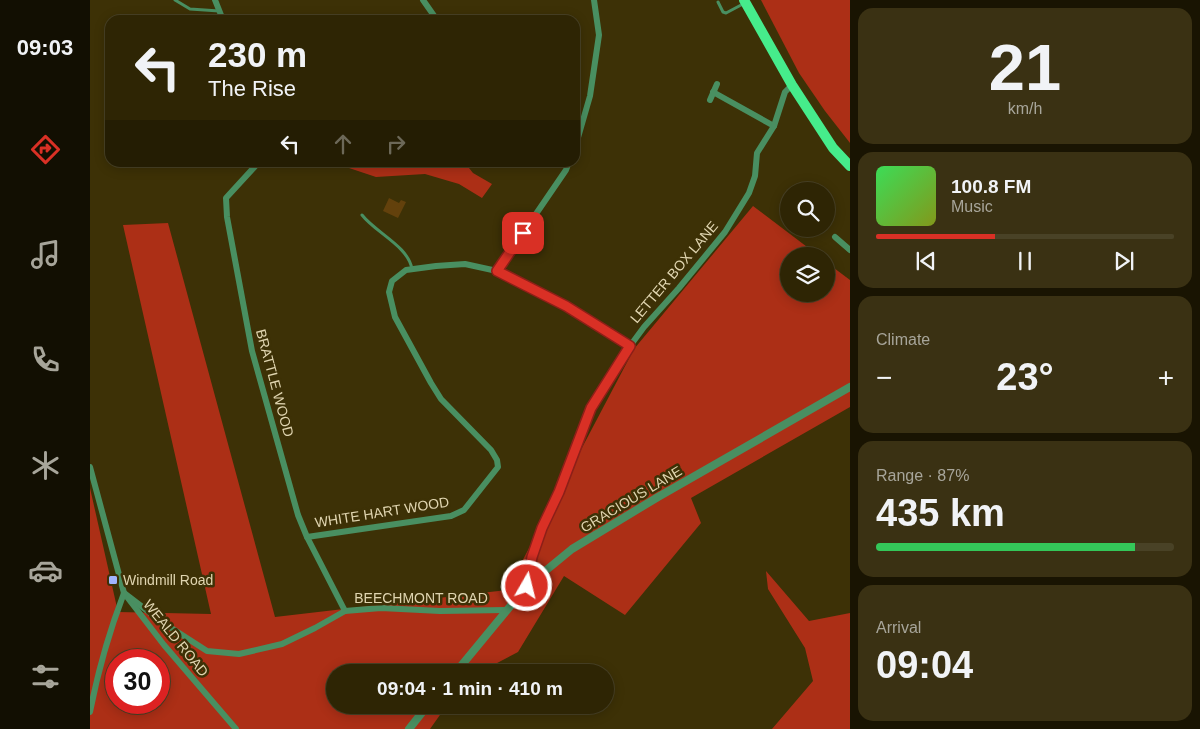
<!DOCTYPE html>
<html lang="en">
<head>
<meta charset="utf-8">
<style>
	:root { --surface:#2e2504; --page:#3a3113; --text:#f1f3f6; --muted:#a7a59a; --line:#494226; --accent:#d93025 }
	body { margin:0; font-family:Helvetica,sans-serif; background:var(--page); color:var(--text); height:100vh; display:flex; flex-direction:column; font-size:19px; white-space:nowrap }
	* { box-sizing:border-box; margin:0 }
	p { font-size:16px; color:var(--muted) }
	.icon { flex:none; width:28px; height:28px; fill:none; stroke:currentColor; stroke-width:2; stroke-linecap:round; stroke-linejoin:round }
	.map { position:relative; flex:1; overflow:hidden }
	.sheet { display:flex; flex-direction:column; gap:8px; padding:8px; background:#191402; width:350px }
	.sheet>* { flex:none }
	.top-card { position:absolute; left:15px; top:15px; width:475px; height:152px; border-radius:15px; box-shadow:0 2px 12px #0003,0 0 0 1px var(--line); background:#2e2504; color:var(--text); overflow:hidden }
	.buttons { position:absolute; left:690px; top:182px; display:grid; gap:10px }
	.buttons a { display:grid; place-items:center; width:55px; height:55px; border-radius:50%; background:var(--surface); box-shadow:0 2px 12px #0003,0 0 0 1px var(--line); font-size:25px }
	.speed { position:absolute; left:15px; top:649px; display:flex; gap:10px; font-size:25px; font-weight:700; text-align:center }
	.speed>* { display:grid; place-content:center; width:65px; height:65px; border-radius:50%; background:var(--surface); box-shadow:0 2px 12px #0003,0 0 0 1px var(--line); line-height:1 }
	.speed .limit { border:8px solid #d22; background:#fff; color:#111 }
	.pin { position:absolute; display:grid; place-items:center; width:42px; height:42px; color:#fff; margin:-21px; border-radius:10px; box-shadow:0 2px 8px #0006 }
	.me { position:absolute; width:55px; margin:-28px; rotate:8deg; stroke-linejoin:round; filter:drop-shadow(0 0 4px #0008) }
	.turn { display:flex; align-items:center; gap:18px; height:105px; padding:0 20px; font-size:22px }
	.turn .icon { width:65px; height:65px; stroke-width:2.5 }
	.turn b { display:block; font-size:35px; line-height:42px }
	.lanes { display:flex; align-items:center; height:48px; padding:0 20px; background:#0003; justify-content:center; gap:25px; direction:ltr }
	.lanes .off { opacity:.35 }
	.big { font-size:38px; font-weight:600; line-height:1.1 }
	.sheet .tile { flex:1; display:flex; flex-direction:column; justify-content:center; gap:8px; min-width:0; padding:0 18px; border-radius:15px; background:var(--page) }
	.sheet .dial { align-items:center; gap:0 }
	.dial b { font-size:65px; line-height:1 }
	.song { display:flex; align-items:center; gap:15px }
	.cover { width:60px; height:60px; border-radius:8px; background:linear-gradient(135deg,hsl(130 70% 55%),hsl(70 70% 35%)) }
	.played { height:5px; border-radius:2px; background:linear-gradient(90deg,var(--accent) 40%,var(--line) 40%) }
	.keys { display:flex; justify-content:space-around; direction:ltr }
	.heat { display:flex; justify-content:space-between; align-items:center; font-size:28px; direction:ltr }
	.charge { height:8px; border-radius:4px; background:linear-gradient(90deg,#34c759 87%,var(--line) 0) }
	.trip { position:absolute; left:236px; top:664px; width:288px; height:50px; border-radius:25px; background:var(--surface); box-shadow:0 2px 12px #0003,0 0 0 1px var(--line); font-weight:600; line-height:50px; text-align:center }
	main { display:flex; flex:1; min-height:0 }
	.tab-bar { display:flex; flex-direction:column; width:90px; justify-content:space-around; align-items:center; background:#120f02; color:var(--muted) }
	.tab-bar .icon { width:35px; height:35px }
	.tab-bar .on { color:var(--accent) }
	.tab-bar b { font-size:22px; color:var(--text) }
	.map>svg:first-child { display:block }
	.forest { fill:#ac2f16; fill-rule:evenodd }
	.building { fill:#63410c }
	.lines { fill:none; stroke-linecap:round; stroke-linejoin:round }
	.service { stroke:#498f61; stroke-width:3 }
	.minor { stroke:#498f61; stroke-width:6 }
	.tertiary { stroke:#498f61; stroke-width:8 }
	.primary { stroke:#46ec8b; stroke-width:10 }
	.route-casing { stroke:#8d1f18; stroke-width:12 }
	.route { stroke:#d93025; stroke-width:9 }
	.poi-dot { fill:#a0b3fd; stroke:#3d3106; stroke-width:2 }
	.labels { text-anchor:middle; stroke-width:5; stroke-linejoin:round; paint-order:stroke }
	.street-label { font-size:14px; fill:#e0d5b0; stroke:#3d3106 }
	.poi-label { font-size:14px; fill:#e0d5b0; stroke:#3d3106; text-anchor:start }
</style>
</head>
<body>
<main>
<nav class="tab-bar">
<b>09:03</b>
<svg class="icon on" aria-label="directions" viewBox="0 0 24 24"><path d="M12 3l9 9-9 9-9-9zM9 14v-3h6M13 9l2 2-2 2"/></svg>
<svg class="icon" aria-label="music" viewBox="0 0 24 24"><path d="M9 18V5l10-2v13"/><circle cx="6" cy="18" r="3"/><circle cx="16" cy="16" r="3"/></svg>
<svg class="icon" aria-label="phone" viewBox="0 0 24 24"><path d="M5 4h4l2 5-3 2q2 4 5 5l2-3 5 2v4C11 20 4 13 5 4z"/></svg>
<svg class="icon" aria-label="climate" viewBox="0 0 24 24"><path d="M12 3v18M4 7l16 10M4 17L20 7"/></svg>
<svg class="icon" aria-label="car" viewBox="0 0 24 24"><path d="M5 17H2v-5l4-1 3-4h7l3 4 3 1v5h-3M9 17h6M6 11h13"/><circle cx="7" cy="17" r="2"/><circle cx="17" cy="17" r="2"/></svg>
<svg class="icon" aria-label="filters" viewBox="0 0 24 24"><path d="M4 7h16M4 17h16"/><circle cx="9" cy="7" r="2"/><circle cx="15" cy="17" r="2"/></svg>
</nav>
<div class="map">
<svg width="760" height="729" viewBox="0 0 760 729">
	<rect width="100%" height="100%" fill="#3d3106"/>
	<g class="forest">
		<path d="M671 0H760V143L735 111 709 73Z"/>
		<path d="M244 163H375L383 173 402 184 392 198 369 184 335 174 286 177Z"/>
		<path d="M663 206 729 256H699V294H736V262L760 280V407L601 498 611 523 535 615 474 576 428 652 390 672H245V705H357L340 729H0V488L28 612 121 614 33 225 78 223 185 617 417 590 544 349ZM26 660H69V702H26Z"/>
		<path d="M676 571 719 621 760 613V729H682L723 681 715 648 678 589Z"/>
	</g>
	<path class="building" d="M299 198 309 203 311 200 316 202 308 218 293 211Z"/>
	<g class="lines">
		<g class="service">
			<path d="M85 0 100 9 129 11"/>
			<path d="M628 2 633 12 636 13 653 4"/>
			<path d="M272 215C286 233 318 246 322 269"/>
			<path d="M448 705 452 708"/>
		</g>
		<g class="minor">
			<path d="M125 0 133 20"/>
			<path d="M333 0 347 20"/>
			<path d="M623 92 684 126"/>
			<path d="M620 100 627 84"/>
			<path d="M485 148 500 96 509 35 504 0"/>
			<path d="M169 162 136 198 137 217 162 351 208 515 217 537 255 611"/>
			<path d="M745 237 760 250"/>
			<path d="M407 271 476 170 479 162"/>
			<path d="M0 467 34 593 74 645 146 729"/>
			<path d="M217 537 361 516 374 510 408 467 407 460 401 450 351 399 341 383 305 317 299 292 302 281 316 270 346 266 375 264 407 271 476 306 540 346"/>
			<path d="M437 586 441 557 452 528 469 492 501 408 540 346 554 327 589 288 635 232 659 193 665 176 667 153 684 126 695 92 702 85"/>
			<path d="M34 593 72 622 117 651 149 654 192 644 225 628 255 611 291 608 350 611 416 610"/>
			<path d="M0 712C8 671 19 632 34 593"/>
		</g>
		<g class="tertiary">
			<path d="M366 672 437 586 482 549 568 497 760 387"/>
			<path d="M319 729 338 705"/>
		</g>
		<path class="primary" d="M654 0 702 85 743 148 760 166"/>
	</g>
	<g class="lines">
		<defs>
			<path id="route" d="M433 233 407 271 476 306 540 346 501 408 469 492 452 528 442 557 437 586"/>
		</defs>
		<use href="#route" class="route-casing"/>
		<use href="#route" class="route"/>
	</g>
	<rect class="poi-dot" x="18" y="575" width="10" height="10" rx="2.5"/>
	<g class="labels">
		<g class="street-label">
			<text transform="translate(584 272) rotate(-50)" y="5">LETTER BOX LANE</text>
			<text transform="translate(185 383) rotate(75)" y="5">BRATTLE WOOD</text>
			<text transform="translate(541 499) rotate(-31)" y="5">GRACIOUS LANE</text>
			<text transform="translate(292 512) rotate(-9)" y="5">WHITE HART WOOD</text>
			<text x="331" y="603">BEECHMONT ROAD</text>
			<text transform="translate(86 638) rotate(51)" y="5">WEALD ROAD</text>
		</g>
		<g class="poi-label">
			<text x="33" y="585">Windmill Road</text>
		</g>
	</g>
</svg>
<div class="buttons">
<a><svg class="icon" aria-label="search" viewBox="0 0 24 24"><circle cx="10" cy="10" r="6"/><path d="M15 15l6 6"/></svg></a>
<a><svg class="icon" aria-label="layers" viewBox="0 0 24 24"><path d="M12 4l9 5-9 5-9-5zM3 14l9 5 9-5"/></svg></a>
</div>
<div class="speed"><div class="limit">30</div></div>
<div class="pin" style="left:433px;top:233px;background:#d93025"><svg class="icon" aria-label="arrive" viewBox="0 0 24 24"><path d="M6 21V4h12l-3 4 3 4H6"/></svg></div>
<svg class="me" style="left:437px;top:586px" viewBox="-20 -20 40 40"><circle r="17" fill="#d93025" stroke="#fff" stroke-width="3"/><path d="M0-11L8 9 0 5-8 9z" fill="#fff"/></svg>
<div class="trip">09:04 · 1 min · 410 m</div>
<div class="top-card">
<div class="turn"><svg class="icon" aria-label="left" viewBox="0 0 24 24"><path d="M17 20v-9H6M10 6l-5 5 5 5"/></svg><div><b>230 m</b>The Rise</div></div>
<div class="lanes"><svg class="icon" aria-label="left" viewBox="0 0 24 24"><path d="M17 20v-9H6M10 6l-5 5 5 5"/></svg><svg class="icon off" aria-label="ahead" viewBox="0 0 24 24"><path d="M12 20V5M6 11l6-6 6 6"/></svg><svg class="icon off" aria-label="right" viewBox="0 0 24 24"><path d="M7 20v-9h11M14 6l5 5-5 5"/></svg></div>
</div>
</div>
<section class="sheet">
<div class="tile dial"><b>21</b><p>km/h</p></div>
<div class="tile">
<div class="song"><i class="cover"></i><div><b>100.8 FM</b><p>Music</p></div></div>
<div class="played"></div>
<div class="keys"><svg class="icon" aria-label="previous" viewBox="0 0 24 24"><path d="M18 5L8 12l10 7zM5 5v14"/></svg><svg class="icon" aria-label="pause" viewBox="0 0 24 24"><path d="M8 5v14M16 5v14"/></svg><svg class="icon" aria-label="next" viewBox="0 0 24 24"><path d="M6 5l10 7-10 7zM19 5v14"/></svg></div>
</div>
<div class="tile"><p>Climate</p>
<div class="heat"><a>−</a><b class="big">23°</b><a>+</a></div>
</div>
<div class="tile"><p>Range · 87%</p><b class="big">435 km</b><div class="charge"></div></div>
<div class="tile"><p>Arrival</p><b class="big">09:04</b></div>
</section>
</main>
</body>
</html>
